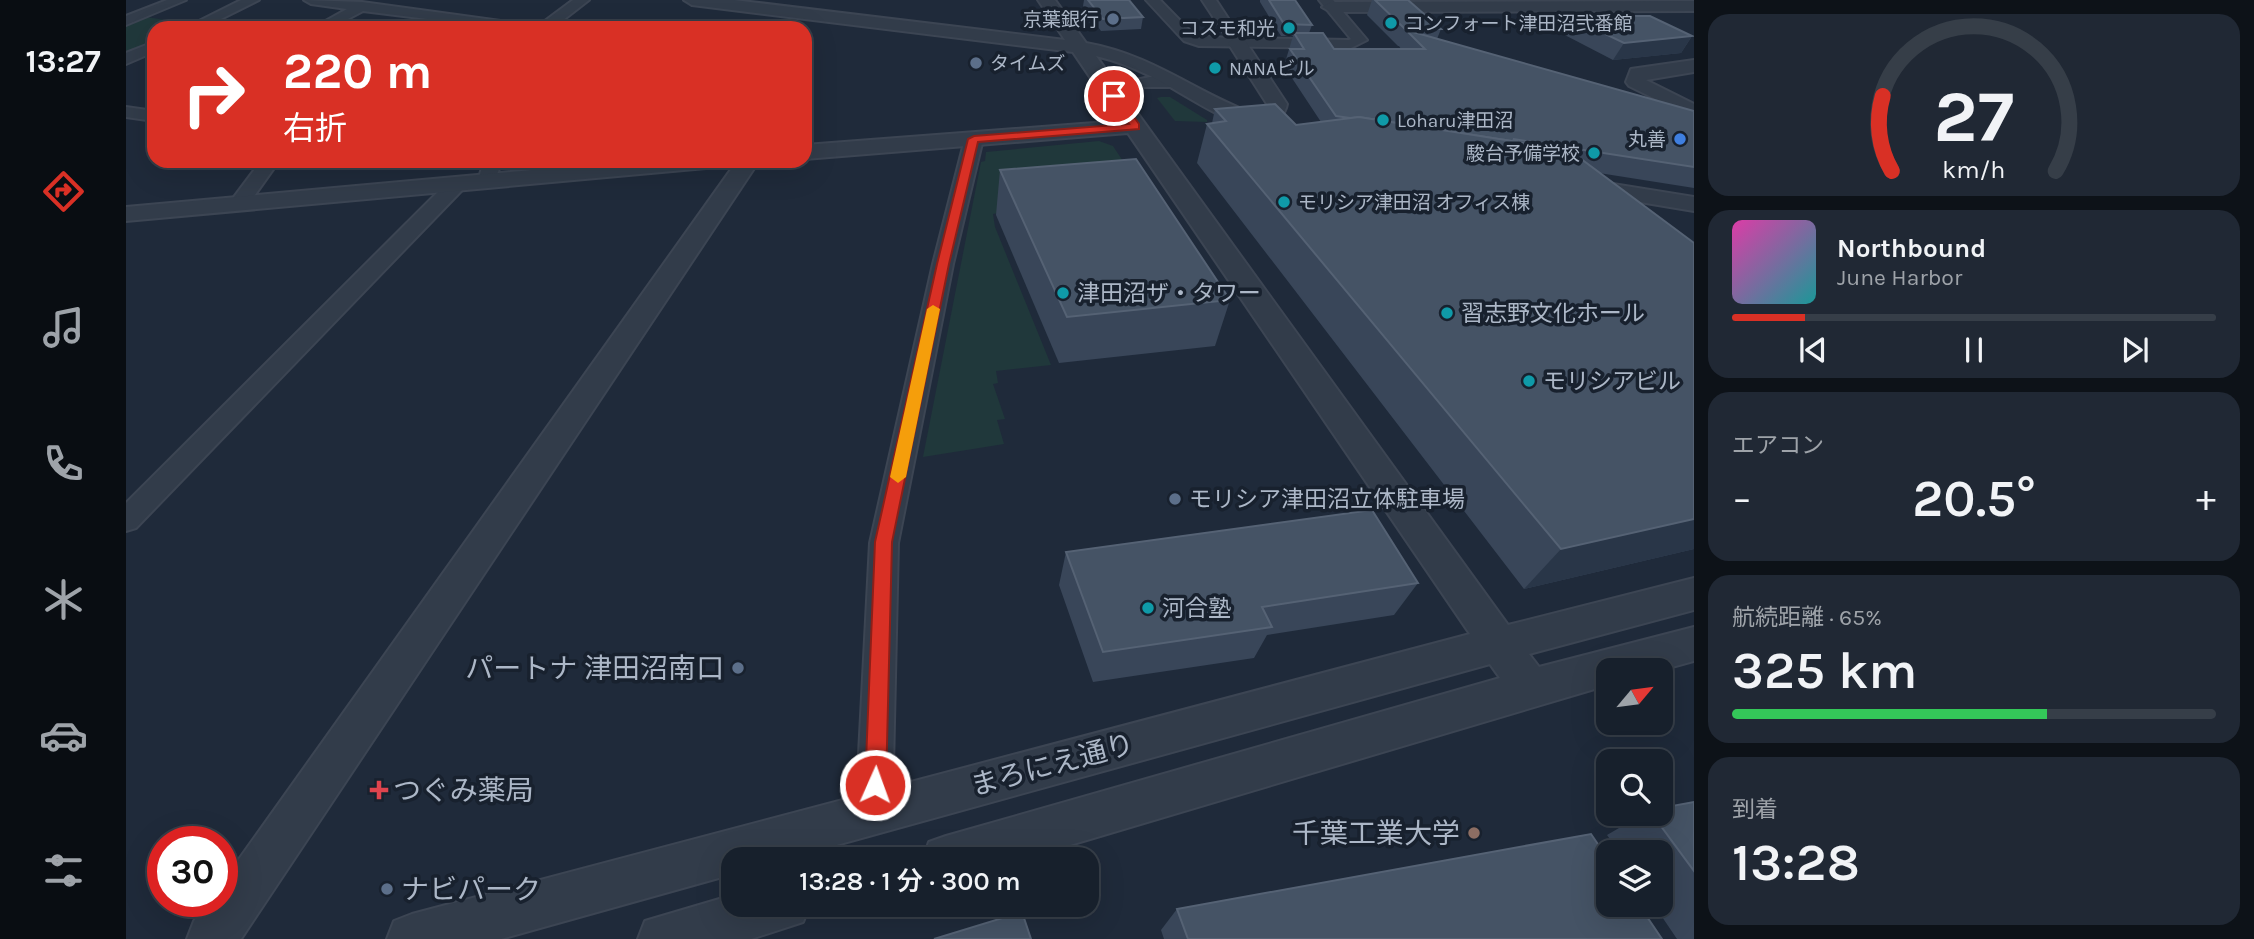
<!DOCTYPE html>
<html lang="ja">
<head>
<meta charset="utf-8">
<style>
	:root { --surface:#17202c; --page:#202834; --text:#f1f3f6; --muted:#9ea3a9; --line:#363e48; --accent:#d93025 }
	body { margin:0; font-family:Karla,"Noto Sans JP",sans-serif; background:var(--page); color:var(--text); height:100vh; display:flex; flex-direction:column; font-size:26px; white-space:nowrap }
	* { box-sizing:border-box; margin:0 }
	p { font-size:23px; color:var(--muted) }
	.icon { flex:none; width:38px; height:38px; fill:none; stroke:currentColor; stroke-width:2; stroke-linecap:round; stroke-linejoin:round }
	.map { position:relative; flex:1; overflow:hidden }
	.sheet { display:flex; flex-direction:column; gap:14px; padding:14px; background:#0d1218; width:560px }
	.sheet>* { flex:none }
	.guide { position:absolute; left:21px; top:21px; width:665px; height:147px; border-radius:21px; box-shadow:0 7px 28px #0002,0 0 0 2px var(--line); background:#d93025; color:#fff; overflow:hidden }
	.needle { width:46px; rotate:61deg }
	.tools { position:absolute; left:1470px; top:658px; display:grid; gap:14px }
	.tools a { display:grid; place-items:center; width:77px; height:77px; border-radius:14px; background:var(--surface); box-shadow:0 7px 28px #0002,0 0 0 2px var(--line); font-size:35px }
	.speed { position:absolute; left:21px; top:826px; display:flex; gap:14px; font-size:35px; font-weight:700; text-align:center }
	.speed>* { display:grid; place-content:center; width:91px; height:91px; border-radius:50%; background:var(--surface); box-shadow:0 7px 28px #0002,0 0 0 2px var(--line); line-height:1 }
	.speed .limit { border:10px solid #d22; background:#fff; color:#111 }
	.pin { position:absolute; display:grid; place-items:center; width:60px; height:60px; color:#fff; margin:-30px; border:4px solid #fff; border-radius:50%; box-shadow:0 2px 7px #0007 }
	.me { position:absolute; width:77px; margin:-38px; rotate:2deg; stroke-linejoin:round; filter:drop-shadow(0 0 5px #0008) }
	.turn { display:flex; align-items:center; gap:24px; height:147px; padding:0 21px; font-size:32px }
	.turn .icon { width:91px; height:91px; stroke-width:2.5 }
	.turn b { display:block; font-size:49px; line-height:60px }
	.big { font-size:52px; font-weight:600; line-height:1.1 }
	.sheet .card { flex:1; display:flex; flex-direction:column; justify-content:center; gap:10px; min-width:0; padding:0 24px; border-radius:21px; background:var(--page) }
	.sheet .dial { align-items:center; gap:0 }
	.dial svg { height:182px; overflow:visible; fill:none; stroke:var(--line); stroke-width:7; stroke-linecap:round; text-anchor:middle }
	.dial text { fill:var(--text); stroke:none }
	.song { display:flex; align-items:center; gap:21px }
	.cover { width:84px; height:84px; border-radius:10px; background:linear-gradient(135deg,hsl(320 70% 55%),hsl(180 70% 35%)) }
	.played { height:7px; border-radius:4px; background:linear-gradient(90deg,var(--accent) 15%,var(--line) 15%) }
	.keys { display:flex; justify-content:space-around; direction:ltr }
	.heat { display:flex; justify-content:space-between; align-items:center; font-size:38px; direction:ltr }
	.charge { height:10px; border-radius:5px; background:linear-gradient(90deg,#34c759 65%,var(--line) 0) }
	.trip { position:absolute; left:595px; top:847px; width:378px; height:70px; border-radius:21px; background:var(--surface); box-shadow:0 7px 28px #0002,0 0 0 2px var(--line); font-weight:600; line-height:70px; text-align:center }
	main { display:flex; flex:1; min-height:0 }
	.tab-bar { display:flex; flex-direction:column; width:126px; justify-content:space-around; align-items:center; background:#090d12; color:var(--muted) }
	.tab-bar .icon { width:49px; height:49px }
	.tab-bar .on { color:var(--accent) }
	.tab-bar b { font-size:32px; color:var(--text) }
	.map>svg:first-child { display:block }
	.green { fill:#20383b }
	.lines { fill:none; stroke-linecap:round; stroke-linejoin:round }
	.minor-casing { stroke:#3c4553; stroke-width:4 }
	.tertiary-casing { stroke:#3c4553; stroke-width:4 }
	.minor { fill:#323c4a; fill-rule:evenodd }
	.tertiary { fill:#323c4a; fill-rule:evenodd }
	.wall { fill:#394659 }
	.shaded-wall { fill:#293648 }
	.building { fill:#455365; stroke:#556274; stroke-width:2 }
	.route { fill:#d93025; stroke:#8d1f18; stroke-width:2 }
	.slow { fill:#f59e0b }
	.service-dot { fill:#5c6f8a; stroke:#18212e; stroke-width:2.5 }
	.culture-dot { fill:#0f9aa8; stroke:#18212e; stroke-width:2.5 }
	.shop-dot { fill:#3f7fe0; stroke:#18212e; stroke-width:2.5 }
	.health-dot { fill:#e0444e; stroke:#18212e; stroke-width:2.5 }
	.education-dot { fill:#8d6e63; stroke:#18212e; stroke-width:2.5 }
	.labels { text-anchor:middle; stroke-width:7; stroke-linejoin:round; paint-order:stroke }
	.far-poi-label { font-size:19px; fill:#acb7c7; stroke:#18212e; text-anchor:start }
	.poi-label { font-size:23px; fill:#acb7c7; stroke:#18212e; text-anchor:start }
	.near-poi-label { font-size:28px; fill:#acb7c7; stroke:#18212e; text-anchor:end }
	.near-street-label { font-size:28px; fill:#acb7c7; stroke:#18212e }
</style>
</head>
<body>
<main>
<nav class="tab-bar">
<b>13:27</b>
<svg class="icon on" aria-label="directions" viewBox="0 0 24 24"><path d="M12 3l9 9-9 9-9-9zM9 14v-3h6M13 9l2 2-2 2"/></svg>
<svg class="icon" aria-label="music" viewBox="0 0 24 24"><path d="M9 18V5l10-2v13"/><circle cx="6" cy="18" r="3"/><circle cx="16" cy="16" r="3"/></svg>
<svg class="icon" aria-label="phone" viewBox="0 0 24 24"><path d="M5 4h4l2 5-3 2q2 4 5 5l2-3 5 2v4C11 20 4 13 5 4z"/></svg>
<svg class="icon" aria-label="climate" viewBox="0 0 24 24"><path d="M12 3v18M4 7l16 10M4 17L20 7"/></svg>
<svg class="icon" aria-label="car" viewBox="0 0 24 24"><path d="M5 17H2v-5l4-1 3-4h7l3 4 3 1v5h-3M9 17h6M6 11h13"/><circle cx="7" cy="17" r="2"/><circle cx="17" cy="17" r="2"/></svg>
<svg class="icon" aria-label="filters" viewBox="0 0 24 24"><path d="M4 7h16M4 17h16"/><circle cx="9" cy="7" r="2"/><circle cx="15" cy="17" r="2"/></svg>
</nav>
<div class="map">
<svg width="1568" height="939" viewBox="0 0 1568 939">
	<rect width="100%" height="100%" fill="#1f2a3a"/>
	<g class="green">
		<path d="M20 17 65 24 58 28H28V42L0 55V25Z"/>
		<path d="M1035 97H1044L1081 120V122L1049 121 1031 98Z"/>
		<path d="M973 141 987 146 1014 187 867 214 869 227 925 365 870 371 872 383 867 384 879 419 871 420 878 444 797 457 855 162 859 161 860 152Z"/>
	</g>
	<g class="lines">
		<defs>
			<g id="minor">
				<path d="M41 0H60L0 25V16Z"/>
				<path d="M115 0H133L77 28H59Z"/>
				<path d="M178 0 236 2 412 26 447 0H463L427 28H374L237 11 205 28H187L221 9 185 4Z"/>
				<path d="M1020 0H1034L1068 35 1101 38 1076 0H1090L1115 38 1223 40 1225 39 1193 0H1207L1241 40 1225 48 1073 46 1058 41Z"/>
				<path d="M28 42V52L0 64V53Z"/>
				<path d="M1024 77H1048L1056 82 1048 87H1012L988 101 980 96 995 83Z"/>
				<path d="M0 107 28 111V121L0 117Z"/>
				<path d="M848 134 857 139 827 264 772 543 766 812 761 825 748 830 735 825 730 812 744 543 807 264 839 139Z"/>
				<path d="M135 161H153L119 209H105L102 205Z"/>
				<path d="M358 161H376L367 185 361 187 352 181Z"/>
				<path d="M331 178 338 180 340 184 338 188 10 528 0 531V503L324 180Z"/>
			</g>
			<g id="tertiary">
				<path d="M558 0H608L939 40 912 0H929L960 43C1028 55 1070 93 1131 115L1140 108 1141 104 1102 43 1111 37 1118 39 1161 104C1160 113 1147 129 1138 130 1114 132 1053 91 1030 79 1011 69 991 61 970 56L1382 625 1568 578V610L1403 654 1413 667 1568 627V661L1535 670H1482V685L897 859H797L803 842 820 836 1374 678 1364 664 660 859H607V874L375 939H261L268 921 286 914 1344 634 1002 133 679 159V145L994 121 947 52 566 5Z"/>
				<path d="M1568 1V11L1205 12 1196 7 1205 2Z"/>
				<path d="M1568 60V72L1520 80 1568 104V118L1503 86 1500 82 1505 69Z"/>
				<path d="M505 161H591L588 166 580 168 0 221V207Z"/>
				<path d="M611 161H633L115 939H61L68 921 83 901H96V883Z"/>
				<path d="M1456 179 1568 197V211L1448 191 1444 186 1448 181Z"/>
				<path d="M607 895V905H684L677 922 625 939H512L519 921Z"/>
			</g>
		</defs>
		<use href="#minor" class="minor-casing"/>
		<use href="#tertiary" class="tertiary-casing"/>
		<use href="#minor" class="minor"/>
		<use href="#tertiary" class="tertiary"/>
	</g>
	<g class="wall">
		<path d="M958 0H1003L1017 17 1015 29 975 31 957 6Z"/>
		<path d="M1134 0H1169L1186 25 1183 33 1208 49H1275L1273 46H1272L1241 15 1246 0H1282L1315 29 1311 39 1568 111V188L1473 173 1568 243V549L1398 589 1071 163 1081 124 1086 123 1089 109 1170 125 1195 122 1158 66 1167 36H1155L1134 2Z"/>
		<path d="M1442 16 1566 36 1555 53 1487 60 1433 32Z"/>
		<path d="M874 170 1104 300 1089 346 933 363 870 215Z"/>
		<path d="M940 552 1292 583 1268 615 1141 635 1128 658 967 682 933 585Z"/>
		<path d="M1568 802V939H1551L1528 905H1535V852H1493L1481 835 1517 814H1535Z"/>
		<path d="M1051 909 1536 939H1038L1035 930Z"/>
	</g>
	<g class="shaded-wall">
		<path d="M1566 36 1555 53 1487 60 1498 43Z"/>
		<path d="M1568 519V549L1398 589 1435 549Z"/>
	</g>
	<g class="building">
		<path d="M962 0H1003L1017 17 977 19Z"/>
		<path d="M1143 0H1169L1186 25 1158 24Z"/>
		<path d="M1249 0H1282L1315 29H1279Z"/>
		<path d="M1442 16H1524L1566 36 1498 43Z"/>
		<path d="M1280 30 1568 111V167L1387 139 1392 142 1233 117 1224 118 1210 116 1164 49H1178L1168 33H1197L1208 49H1299Z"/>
		<path d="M1149 104 1170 125 1233 117 1443 150 1568 243V519L1435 549 1081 124 1100 121 1089 109Z"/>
		<path d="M1010 159 1104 300 941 317 874 170Z"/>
		<path d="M1246 510 1292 583 1136 607 1146 627 977 652 940 552Z"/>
		<path d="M1568 802V871L1526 814H1535V808Z"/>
		<path d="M1465 834 1482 859V905H1513L1536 939H1062L1051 909Z"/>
		<path d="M896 912 905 939H808Z"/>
	</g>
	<path class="route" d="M988 93 992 94 1013 124V129L852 142 823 264 766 542 760 785 757 793 749 796 742 793 739 785 749 542 811 264 842 139 848 136 1003 124 983 96Z"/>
	<path class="slow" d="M807 305 814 309 780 477 772 483 764 477 801 309Z"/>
	<g class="service-dot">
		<circle cx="987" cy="19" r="7"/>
		<circle cx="850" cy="63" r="7"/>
		<circle cx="1049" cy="499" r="7"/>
		<circle cx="612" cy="668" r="7"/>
		<circle cx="261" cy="889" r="7"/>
	</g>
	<g class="culture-dot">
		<circle cx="1265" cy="23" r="7"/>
		<circle cx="1163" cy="28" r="7"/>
		<circle cx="1089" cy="68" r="7"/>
		<circle cx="1257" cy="120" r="7"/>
		<circle cx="1468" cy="153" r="7"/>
		<circle cx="1158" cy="202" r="7"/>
		<circle cx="937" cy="293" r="7"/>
		<circle cx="1321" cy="313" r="7"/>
		<circle cx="1403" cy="381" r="7"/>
		<circle cx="1022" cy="608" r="7"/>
	</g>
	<circle class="shop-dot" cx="1554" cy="139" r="7"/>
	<path class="health-dot" d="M249.5 779.5h7v7h7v7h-7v7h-7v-7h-7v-7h7z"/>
	<circle class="education-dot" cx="1348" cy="833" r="7"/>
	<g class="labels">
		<g class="far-poi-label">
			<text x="973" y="26" text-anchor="end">京葉銀行</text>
			<text x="1279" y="30">コンフォート津田沼弐番館</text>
			<text x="1149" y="35" text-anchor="end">コスモ和光</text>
			<text x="864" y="70">タイムズ</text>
			<text x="1103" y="75">NANAビル</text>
			<text x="1271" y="127">Loharu津田沼</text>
			<text x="1540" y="146" text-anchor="end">丸善</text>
			<text x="1454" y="160" text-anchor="end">駿台予備学校</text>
			<text x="1172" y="209">モリシア津田沼 オフィス棟</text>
		</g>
		<g class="poi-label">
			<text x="951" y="301">津田沼ザ・タワー</text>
			<text x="1335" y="321">習志野文化ホール</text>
			<text x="1417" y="389">モリシアビル</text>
			<text x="1063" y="507">モリシア津田沼立体駐車場</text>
			<text x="1036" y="616">河合塾</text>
		</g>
		<g class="near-poi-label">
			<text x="598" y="678">パートナ 津田沼南口</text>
			<text x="267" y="800" text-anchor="start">つぐみ薬局</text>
			<text x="1334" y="843">千葉工業大学</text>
			<text x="275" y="899" text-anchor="start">ナビパーク</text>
		</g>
		<g class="near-street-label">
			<text transform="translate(926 764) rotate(-15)" y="10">まろにえ通り</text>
		</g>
	</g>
</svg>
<div class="tools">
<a><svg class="needle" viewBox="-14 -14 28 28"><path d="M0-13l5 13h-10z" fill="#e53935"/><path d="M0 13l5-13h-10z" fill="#9ea3a9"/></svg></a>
<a><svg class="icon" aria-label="search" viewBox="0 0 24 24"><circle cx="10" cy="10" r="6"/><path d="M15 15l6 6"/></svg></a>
<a><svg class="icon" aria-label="layers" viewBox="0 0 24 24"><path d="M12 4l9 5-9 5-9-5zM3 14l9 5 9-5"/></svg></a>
</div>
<div class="speed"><div class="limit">30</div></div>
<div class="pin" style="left:988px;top:96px;background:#d93025"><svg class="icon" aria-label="arrive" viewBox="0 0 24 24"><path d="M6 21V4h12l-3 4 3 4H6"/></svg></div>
<svg class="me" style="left:749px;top:785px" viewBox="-20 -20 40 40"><circle r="17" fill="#d93025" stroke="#fff" stroke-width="3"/><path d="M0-11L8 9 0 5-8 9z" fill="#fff"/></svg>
<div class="trip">13:28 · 1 分 · 300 m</div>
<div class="guide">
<div class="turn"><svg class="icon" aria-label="right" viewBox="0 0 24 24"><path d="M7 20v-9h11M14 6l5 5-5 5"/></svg><div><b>220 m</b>右折</div></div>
</div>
</div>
<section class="sheet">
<div class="card dial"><svg viewBox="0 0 100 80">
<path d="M14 69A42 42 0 1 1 86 69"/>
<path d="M14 69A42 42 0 0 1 10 36" stroke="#d93025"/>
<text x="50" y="56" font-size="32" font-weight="700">27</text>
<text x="50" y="72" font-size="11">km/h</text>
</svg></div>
<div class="card">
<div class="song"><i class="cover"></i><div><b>Northbound</b><p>June Harbor</p></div></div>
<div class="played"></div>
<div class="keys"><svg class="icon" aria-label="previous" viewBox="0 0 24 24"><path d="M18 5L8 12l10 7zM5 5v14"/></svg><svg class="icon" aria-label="pause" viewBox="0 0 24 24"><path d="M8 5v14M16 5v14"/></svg><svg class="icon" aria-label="next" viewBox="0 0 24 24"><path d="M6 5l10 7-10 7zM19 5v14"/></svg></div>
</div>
<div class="card"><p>エアコン</p>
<div class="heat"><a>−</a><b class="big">20.5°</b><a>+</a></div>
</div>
<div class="card"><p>航続距離 · 65%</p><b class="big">325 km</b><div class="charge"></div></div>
<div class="card"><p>到着</p><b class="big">13:28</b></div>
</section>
</main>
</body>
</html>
